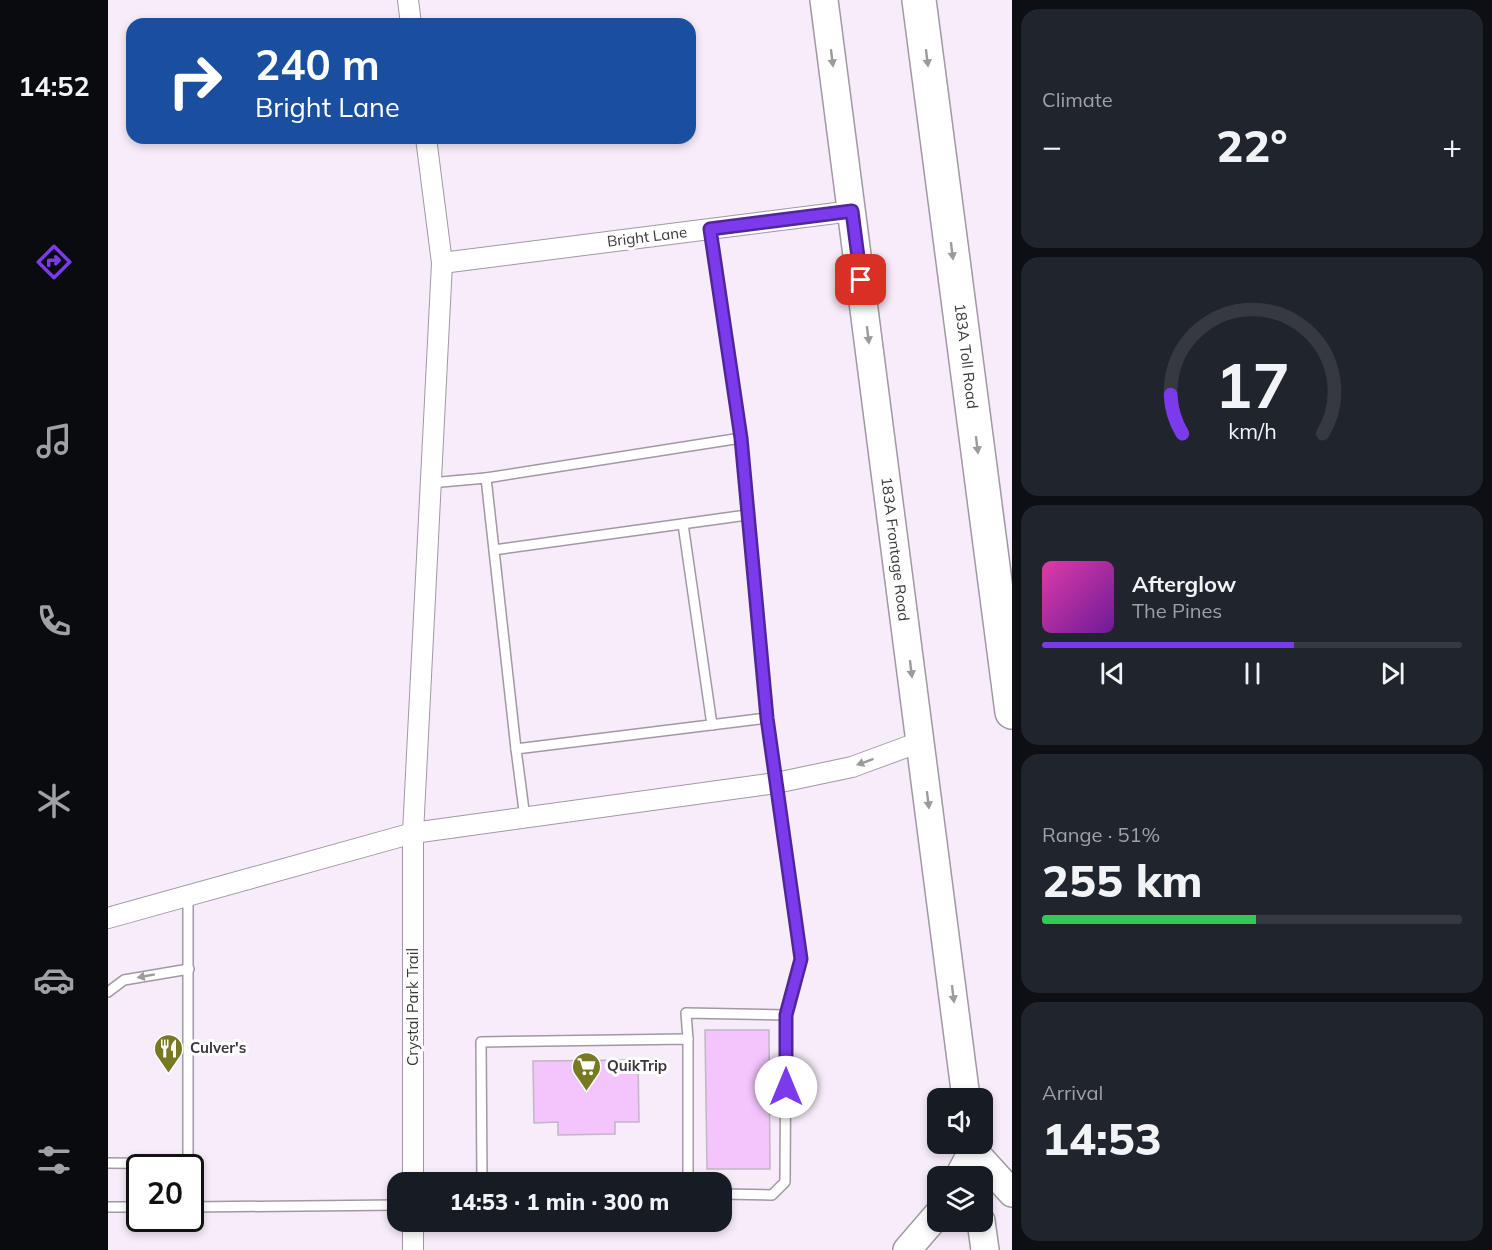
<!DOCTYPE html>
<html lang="en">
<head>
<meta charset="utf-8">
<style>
	:root { --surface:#171b24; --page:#20242c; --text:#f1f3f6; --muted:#9ea1a6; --line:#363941; --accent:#7c3aed }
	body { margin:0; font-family:Mulish,sans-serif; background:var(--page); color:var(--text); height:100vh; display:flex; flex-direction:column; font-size:22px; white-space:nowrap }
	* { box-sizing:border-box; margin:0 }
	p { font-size:20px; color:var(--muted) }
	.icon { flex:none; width:33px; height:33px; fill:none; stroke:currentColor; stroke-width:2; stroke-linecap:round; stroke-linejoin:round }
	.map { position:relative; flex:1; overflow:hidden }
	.panel { display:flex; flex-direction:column; gap:9px; padding:9px; background:#0d0f14; width:480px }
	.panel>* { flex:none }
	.guide { position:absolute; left:18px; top:18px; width:570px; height:126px; border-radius:18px; box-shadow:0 3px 9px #0003; background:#1a4fa0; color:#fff; overflow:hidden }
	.buttons { position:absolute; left:819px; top:1088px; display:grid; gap:12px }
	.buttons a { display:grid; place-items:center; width:66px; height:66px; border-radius:12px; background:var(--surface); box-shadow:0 3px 9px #0003; font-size:30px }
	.speed { position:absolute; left:18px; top:1154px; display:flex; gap:12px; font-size:30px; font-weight:700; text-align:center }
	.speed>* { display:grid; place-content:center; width:78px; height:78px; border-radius:50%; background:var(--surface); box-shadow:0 3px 9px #0003; line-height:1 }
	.speed .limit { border:3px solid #111; border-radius:9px; background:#fff; color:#111 }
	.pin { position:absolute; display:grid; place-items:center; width:51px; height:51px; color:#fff; margin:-26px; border-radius:12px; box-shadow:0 3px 9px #0006 }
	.me { position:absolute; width:66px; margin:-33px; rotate:0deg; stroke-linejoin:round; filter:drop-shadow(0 0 4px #0008) }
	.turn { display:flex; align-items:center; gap:21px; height:126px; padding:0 30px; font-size:27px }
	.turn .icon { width:78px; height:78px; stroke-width:2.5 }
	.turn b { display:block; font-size:42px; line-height:51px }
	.big { font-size:45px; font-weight:800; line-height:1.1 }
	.panel .card { flex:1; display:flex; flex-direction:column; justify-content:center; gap:9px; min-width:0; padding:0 21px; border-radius:18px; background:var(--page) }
	.panel .dial { align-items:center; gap:0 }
	.dial svg { height:156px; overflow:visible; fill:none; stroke:var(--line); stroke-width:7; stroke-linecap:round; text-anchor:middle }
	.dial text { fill:var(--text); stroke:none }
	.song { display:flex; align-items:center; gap:18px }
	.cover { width:72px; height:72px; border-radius:9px; background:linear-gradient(135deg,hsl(320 70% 55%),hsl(280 70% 35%)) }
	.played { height:6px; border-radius:3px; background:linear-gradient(90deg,var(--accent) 60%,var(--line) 60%) }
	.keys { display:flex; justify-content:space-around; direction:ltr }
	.heat { display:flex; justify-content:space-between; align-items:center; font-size:33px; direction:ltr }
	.charge { height:9px; border-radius:4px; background:linear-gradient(90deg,#34c759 51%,var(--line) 0) }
	.trip { position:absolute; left:279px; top:1172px; width:345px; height:60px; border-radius:18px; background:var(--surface); box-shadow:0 3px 9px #0003; font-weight:800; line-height:60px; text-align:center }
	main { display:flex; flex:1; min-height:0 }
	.tab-bar { display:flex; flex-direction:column; width:108px; justify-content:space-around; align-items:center; background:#090b0e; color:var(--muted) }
	.tab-bar .icon { width:42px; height:42px }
	.tab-bar .current { color:var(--accent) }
	.tab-bar b { font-size:27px; color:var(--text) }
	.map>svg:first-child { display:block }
	.building { fill:#f3c5fc; stroke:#c1b6c3; stroke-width:1.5 }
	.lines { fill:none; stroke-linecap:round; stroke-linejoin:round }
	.service-casing { stroke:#a198a3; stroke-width:12 }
	.minor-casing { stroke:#a198a3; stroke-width:22 }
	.secondary-casing { stroke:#a198a3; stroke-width:30 }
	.motorway-casing { stroke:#a198a3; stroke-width:36 }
	.service { stroke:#fff; stroke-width:9 }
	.minor { stroke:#fff; stroke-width:20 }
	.secondary { stroke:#fff; stroke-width:27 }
	.motorway { stroke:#fff; stroke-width:33 }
	.oneway { fill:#9c9a9c }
	.route-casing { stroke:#51269a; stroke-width:15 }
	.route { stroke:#7c3aed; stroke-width:10 }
	.labels { text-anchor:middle; stroke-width:6; stroke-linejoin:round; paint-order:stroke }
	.street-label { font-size:15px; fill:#39353a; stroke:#fff }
	.poi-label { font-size:15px; font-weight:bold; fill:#39353a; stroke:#fff; text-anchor:start }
</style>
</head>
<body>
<main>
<nav class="tab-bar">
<b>14:52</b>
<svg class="icon current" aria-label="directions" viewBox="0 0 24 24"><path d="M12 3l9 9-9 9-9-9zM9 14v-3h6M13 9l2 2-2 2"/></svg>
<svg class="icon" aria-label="music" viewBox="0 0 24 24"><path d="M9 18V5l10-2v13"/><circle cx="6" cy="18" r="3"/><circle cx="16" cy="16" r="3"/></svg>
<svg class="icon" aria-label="phone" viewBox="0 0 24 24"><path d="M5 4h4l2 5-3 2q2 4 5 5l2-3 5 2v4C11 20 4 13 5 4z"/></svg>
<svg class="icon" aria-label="climate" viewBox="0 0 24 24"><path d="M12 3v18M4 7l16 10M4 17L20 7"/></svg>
<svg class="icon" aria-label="car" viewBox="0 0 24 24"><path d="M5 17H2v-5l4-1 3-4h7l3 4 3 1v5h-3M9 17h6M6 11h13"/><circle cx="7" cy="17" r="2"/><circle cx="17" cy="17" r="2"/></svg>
<svg class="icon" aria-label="filters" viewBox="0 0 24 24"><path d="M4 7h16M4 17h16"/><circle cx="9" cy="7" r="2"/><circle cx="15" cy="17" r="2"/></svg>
</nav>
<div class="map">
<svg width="904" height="1250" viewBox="0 0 904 1250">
	<rect width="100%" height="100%" fill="#f7ecf9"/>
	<g class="building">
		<path d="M597 1030H661L662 1169H599Z"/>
		<path d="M530 1060 531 1122H507V1134L450 1135V1122L426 1123 425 1061Z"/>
	</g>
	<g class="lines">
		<defs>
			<g id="service">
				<path d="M378 478 633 438"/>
				<path d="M322 483 378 478 408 749"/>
				<path d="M575 524 604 725"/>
				<path d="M386 550 639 515"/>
				<path d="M417 818 408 749 659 718"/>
				<path d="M80 895V1167"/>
				<path d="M0 992 16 980 81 969"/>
				<path d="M580 1039 578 1013 678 1015 693 959 659 718 633 438 602 229"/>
				<path d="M0 1163 80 1164"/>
				<path d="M374 1182 373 1042 580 1039V1182"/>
				<path d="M614 1194 664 1195 677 1182 678 1015"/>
				<path d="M0 1207H32"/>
				<path d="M82 1207 290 1205"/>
			</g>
			<g id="minor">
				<path d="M300 0 303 24"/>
				<path d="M334 263 744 211"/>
				<path d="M0 918 305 833 668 783 744 767 812 742"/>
				<path d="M305 1182V833L334 263 318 138"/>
				<path d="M305 1221V1250"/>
			</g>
			<g id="secondary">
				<path d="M716 0 858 1098"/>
				<path d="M865 1150 904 1193"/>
				<path d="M851 1176 865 1150"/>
				<path d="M873 1221 877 1250"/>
				<path d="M799 1250 830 1214"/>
			</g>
			<path id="motorway" d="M811 0 904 712"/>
		</defs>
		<use href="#service" class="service-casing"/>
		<use href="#minor" class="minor-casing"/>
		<use href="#secondary" class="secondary-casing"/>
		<use href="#motorway" class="motorway-casing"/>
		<use href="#service" class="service"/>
		<use href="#minor" class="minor"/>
		<use href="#secondary" class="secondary"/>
		<use href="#motorway" class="motorway"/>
	</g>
	<defs><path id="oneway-solid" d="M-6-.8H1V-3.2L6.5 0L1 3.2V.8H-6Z" transform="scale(1.5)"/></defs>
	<g class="oneway">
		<use href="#oneway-solid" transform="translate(724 58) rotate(83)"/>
		<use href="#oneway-solid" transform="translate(819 58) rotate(83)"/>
		<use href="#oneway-solid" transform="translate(844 251) rotate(83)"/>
		<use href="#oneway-solid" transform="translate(760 335) rotate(83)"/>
		<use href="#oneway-solid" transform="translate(869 445) rotate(83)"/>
		<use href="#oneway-solid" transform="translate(803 669) rotate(83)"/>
		<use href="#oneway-solid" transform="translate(757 762) rotate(160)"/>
		<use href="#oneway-solid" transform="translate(820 800) rotate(83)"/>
		<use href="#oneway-solid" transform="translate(38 976) rotate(170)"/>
		<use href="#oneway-solid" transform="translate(845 994) rotate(83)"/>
	</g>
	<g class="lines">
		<defs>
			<path id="route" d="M678 1087V1015L693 959 659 718 633 438 602 229 744 211 753 280"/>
		</defs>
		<use href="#route" class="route-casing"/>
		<use href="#route" class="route"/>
	</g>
	<defs>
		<symbol id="restaurant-pin" viewBox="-11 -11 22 30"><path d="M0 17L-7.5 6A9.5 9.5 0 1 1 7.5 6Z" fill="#787a22" stroke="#fff"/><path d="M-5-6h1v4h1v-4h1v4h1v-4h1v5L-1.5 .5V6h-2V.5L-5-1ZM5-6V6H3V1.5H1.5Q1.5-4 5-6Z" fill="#fff"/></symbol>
		<symbol id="supermarket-pin" viewBox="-11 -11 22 30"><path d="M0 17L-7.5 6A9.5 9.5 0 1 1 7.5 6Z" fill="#787a22" stroke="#fff"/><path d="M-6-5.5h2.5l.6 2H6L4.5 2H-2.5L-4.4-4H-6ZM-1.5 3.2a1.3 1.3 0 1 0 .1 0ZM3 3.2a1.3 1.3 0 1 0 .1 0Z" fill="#fff"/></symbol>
	</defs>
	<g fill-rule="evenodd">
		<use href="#restaurant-pin" x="44" y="1032" width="33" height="45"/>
		<use href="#supermarket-pin" x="462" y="1050" width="33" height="45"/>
	</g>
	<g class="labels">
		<g class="street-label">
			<text transform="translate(539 237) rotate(-7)" y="5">Bright Lane</text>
			<text transform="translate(858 356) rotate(83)" y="5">183A Toll Road</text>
			<text transform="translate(787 549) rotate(83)" y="5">183A Frontage Road</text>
			<text transform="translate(305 1007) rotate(-90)" y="5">Crystal Park Trail</text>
		</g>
		<g class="poi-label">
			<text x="82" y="1053">Culver's</text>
			<text x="499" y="1071">QuikTrip</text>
		</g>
	</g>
</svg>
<div class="buttons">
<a><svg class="icon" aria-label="sound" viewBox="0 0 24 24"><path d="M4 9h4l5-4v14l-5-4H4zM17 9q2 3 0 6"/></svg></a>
<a><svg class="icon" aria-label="layers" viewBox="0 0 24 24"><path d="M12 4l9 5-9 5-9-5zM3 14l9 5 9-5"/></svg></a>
</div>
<div class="speed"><div class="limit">20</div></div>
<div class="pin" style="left:753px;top:280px;background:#d93025"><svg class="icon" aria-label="arrive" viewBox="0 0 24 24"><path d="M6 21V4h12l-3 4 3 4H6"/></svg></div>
<svg class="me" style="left:678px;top:1087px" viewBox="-20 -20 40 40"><circle r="19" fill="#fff"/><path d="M0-13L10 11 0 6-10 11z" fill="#7c3aed"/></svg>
<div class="trip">14:53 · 1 min · 300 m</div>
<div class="guide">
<div class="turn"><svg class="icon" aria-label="right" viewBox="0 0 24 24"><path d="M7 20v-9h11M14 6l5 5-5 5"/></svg><div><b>240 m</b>Bright Lane</div></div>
</div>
</div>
<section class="panel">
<div class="card"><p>Climate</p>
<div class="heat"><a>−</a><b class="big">22°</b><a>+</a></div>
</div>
<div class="card dial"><svg viewBox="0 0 100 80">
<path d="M14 69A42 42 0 1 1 86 69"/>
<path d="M14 69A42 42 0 0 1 8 49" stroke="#7c3aed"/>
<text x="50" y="56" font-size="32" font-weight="700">17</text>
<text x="50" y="72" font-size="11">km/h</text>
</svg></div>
<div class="card">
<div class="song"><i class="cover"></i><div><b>Afterglow</b><p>The Pines</p></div></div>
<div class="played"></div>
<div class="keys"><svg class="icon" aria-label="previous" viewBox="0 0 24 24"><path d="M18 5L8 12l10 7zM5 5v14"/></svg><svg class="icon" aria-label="pause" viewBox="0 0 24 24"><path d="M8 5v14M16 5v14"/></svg><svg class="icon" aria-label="next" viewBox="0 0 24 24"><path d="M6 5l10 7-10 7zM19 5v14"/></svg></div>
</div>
<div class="card"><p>Range · 51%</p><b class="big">255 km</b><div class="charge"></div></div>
<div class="card"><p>Arrival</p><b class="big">14:53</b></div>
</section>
</main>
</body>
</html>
